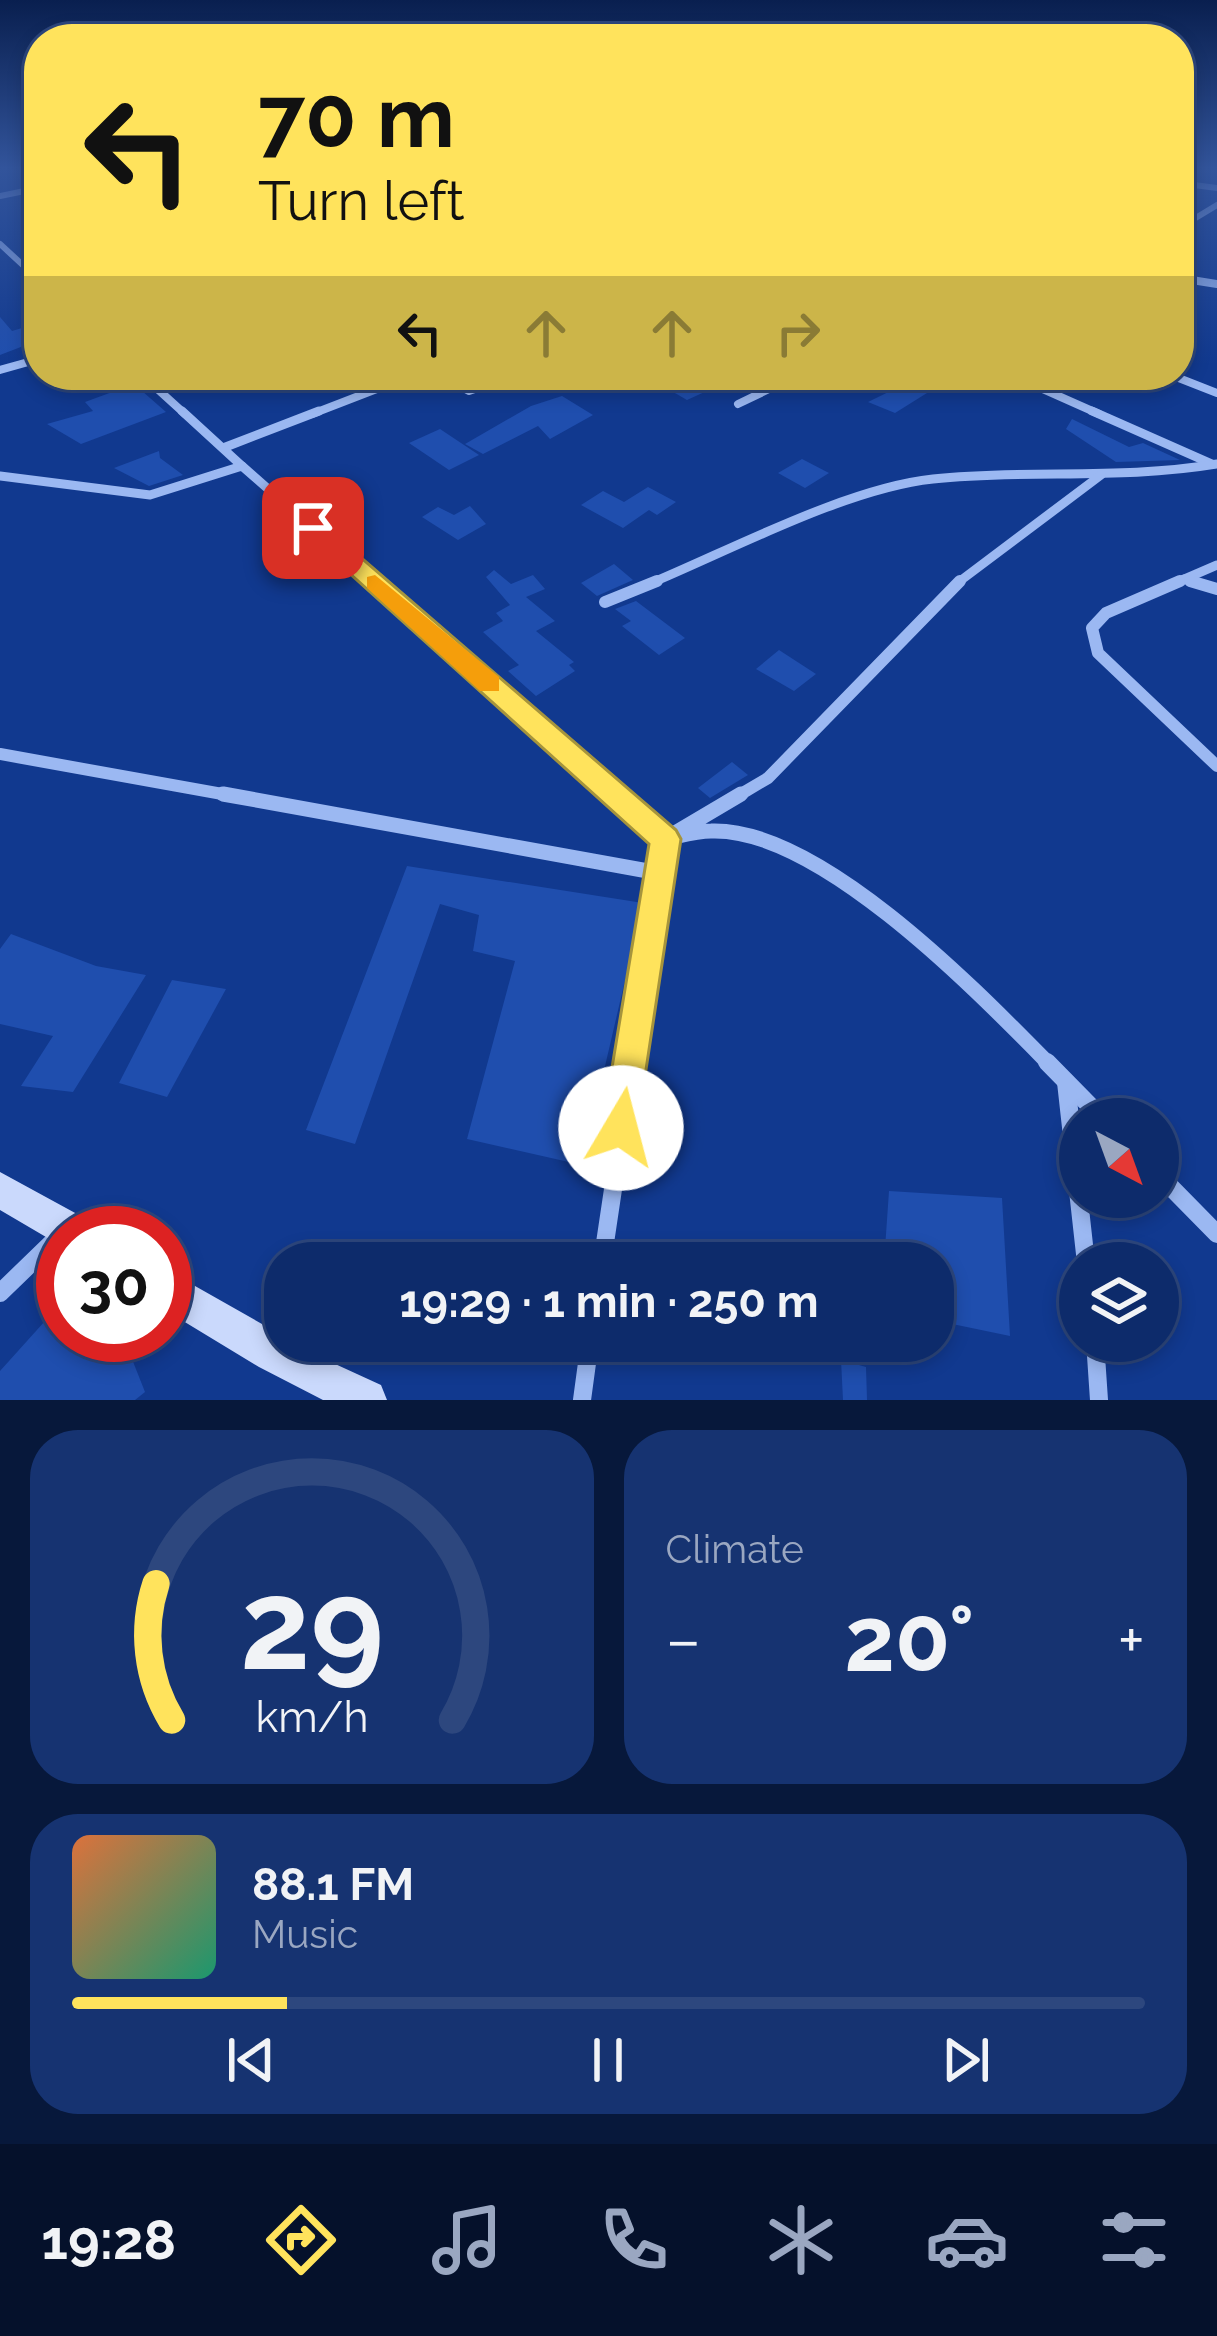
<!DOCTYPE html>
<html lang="en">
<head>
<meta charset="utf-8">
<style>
	:root { --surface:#0d2b6b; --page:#163371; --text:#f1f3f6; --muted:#9aa7c1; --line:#2d477e; --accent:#ffe35c }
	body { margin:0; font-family:Raleway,sans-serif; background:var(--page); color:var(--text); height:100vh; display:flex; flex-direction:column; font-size:45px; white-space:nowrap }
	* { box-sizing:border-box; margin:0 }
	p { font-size:39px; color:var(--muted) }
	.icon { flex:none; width:66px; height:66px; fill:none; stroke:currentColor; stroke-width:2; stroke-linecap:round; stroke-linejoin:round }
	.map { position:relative; height:1400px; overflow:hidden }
	.sheet { display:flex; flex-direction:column; gap:30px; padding:30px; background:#07183b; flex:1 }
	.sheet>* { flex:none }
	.banner { position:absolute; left:24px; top:24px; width:1170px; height:366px; border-radius:48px; box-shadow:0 6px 18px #0003,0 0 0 3px var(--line); background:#ffe35c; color:#111; overflow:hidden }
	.needle { width:78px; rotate:139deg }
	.tools { position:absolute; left:1059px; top:1098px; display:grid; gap:24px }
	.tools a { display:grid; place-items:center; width:120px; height:120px; border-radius:50%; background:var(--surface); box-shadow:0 6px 18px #0003,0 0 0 3px var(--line); font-size:60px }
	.speed { position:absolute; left:36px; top:1206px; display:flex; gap:24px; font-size:60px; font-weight:700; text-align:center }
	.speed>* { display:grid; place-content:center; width:156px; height:156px; border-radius:50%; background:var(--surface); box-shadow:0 6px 18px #0003,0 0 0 3px var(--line); line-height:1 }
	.speed .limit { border:18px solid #d22; background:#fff; color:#111 }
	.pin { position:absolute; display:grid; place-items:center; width:102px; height:102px; color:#fff; margin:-51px; border-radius:24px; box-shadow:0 6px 18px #0006 }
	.me { position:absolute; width:132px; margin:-66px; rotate:8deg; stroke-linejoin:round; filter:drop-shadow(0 0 9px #0008) }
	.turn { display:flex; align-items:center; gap:42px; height:252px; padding:0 36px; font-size:54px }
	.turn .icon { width:156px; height:156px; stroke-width:2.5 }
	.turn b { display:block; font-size:84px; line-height:102px }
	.lanes { display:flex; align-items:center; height:114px; padding:0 36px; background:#0003; justify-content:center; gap:60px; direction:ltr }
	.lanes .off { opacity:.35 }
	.big { font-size:90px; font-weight:700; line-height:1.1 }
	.sheet .card { flex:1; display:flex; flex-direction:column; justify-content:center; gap:18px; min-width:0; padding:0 42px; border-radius:48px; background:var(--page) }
	.sheet .dial { align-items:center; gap:0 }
	.dial svg { height:312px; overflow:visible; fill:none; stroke:var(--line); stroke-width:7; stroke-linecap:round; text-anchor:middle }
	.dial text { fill:var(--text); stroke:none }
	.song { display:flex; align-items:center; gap:36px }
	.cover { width:144px; height:144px; border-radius:18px; background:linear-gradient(135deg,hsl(20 70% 55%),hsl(160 70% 35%)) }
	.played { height:12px; border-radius:6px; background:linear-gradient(90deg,var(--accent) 20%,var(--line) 20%) }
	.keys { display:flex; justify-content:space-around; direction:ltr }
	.heat { display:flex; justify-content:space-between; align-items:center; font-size:66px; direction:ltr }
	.sheet .tiles { flex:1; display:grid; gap:30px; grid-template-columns:1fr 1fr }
	.card:last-child { grid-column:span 2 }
	.trip { position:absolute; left:264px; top:1242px; width:690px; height:120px; border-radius:48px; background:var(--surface); box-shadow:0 6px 18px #0003,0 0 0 3px var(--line); font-weight:700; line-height:120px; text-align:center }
	.menu { display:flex; height:192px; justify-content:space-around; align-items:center; background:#05112b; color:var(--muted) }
	.menu .icon { width:84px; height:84px }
	.menu .current { color:var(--accent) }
	.menu b { font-size:54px; color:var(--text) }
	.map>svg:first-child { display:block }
	.building { fill:#1f4eae }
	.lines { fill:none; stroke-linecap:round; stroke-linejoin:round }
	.street-far5 { stroke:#9bb8f2; stroke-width:6 }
	.street-far4 { stroke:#9bb8f2; stroke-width:8 }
	.street-far3 { stroke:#9bb8f2; stroke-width:9 }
	.street-far2 { stroke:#9bb8f2; stroke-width:12 }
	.street-far1 { stroke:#9bb8f2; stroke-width:15 }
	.street { stroke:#9bb8f2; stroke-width:18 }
	.secondary { fill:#cad9fc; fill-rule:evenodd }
	.route { fill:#ffe35c; stroke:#a6943c; stroke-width:3 }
	.slow { fill:#f59e0b }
</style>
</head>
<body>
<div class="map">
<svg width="1217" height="1400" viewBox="0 0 1217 1400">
	<rect width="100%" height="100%" fill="#11398f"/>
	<g class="building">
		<path d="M0 317 12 331 39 323V340L0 355Z"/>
		<path d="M701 375H742L687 400 668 389Z"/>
		<path d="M915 379 935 388 895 413 868 402Z"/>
		<path d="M134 384 166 412 81 444 47 424 93 411 85 402Z"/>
		<path d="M562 396 593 415 550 439 538 426 483 454 465 444 531 406Z"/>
		<path d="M1072 419 1129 447 1143 443 1180 460 1116 462 1066 429Z"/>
		<path d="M440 429 479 455 449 470 409 443Z"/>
		<path d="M159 451 160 458 183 475 149 486 114 468Z"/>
		<path d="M802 459 829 473 805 488 778 473Z"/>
		<path d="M648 487 676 502 657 515 649 510 623 528 581 505 603 491 624 502Z"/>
		<path d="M470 506 486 524 458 540 422 517 438 507 454 515Z"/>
		<path d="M614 564 633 580 597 596 581 583Z"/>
		<path d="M494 570 511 584 533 575 545 589 526 597 555 621 536 631 574 662 569 665 575 671 536 696 508 671 519 665 483 632 503 621 496 613 510 605 486 577Z"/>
		<path d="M636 601 685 638 659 655 622 626 631 621 615 609Z"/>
		<path d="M779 650 816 674 794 691 756 669Z"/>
		<path d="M732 762 748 775 710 798 698 788Z"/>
		<path d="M407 866 643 903 582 1165 467 1139 515 961 473 951 479 915 440 904 355 1144 306 1130Z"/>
		<path d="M11 934 96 966 146 975 73 1092 21 1086 53 1036 0 1024V949Z"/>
		<path d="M172 980 226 989 167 1097 119 1083Z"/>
		<path d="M889 1191 1002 1198 1010 1336 933 1320V1263H884Z"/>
		<path d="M63 1301V1335H106L130 1354 145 1392 135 1400H0V1371Z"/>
		<path d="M841 1360 866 1367 867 1400H843Z"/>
	</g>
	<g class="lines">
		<g class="street-far5">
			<path d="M1179 183 1217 188"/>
			<path d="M0 196 39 188"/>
			<path d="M1179 228 1217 205"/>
			<path d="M0 244 38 279"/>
		</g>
		<g class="street-far4">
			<path d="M34 276 39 280"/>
			<path d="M1179 278 1217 284"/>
			<path d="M0 370 39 359"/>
			<path d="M142 375 185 414"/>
			<path d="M440 375 469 391 515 375"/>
			<path d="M1011 375 1099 414"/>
			<path d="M1171 375 1217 393"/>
			<path d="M738 404 798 375"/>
			<path d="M312 414 413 375"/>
		</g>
		<g class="street-far3">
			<path d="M182 411 242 466"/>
			<path d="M1092 411 1212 464"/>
			<path d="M223 448 319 411"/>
			<path d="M0 476 150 495 242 466 376 584"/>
			<path d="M1184 579 1200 584"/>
			<path d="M649 584C731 550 847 488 933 479 1028 469 1122 480 1217 464"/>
			<path d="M956 584 1101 475"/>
			<path d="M1173 584 1217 565"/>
		</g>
		<g class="street-far2">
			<path d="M372 581 618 797"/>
			<path d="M1180 581 1106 613 1092 628 1098 653 1217 766"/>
			<path d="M1190 581 1217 589"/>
			<path d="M605 602 657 581"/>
			<path d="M0 754 239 797"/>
			<path d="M736 797 768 778 960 581"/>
		</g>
		<g class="street-far1">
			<path d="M223 794 659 873"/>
			<path d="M614 794 665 839 631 1065"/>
			<path d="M741 794 665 839C680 836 696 831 711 831 819 827 978 992 1050 1065"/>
		</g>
		<g class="street">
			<path d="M1047 1062 1103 1119"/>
			<path d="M1066 1082 1086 1263"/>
			<path d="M1158 1174 1217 1234"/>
			<path d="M602 1263 632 1062"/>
			<path d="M0 1293 62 1233"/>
			<path d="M1095 1341 1099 1400"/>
			<path d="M582 1400 590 1341"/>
		</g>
		<g class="secondary">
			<path d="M0 1172 88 1220 94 1233H63V1247L0 1210Z"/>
			<path d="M165 1269 285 1337V1341L381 1385 387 1400H323L259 1367 165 1310Z"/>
		</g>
	</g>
	<linearGradient id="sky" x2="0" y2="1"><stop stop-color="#091f4f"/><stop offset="0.46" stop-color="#32549b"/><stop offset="1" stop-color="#32549b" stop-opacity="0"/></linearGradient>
	<rect width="1217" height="365" fill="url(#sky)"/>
	<path class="route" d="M305 523H321L676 830 681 839 635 1142 621 1148 607 1142 602 1128 649 844 305 533Z"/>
	<path class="slow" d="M375 575 499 677V691H480L367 588V577Z"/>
</svg>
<div class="tools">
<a><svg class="needle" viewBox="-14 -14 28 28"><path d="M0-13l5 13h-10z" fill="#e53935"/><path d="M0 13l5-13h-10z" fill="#9aa7c1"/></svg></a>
<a><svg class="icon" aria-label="layers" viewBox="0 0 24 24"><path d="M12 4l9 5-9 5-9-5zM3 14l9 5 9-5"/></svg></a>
</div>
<div class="speed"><div class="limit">30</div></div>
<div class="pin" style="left:313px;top:528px;background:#d93025"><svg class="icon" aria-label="arrive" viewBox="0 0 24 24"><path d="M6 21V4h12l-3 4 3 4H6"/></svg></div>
<svg class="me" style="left:621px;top:1128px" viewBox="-20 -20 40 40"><circle r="19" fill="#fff"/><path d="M0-13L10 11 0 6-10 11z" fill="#ffe35c"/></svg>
<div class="trip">19:29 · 1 min · 250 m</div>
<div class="banner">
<div class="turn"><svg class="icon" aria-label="left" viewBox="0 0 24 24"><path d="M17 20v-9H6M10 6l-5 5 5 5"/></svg><div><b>70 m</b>Turn left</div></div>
<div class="lanes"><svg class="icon" aria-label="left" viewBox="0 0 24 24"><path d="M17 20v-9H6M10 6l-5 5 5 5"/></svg><svg class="icon off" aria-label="ahead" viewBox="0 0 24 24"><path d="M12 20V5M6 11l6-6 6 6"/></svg><svg class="icon off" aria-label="ahead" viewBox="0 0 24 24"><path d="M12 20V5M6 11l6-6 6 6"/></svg><svg class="icon off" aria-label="right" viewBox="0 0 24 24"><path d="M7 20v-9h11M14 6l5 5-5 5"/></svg></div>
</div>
</div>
<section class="sheet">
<div class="tiles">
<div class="card dial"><svg viewBox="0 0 100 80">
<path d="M14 69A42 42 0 1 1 86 69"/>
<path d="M14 69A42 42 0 0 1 10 34" stroke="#ffe35c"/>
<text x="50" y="56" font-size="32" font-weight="700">29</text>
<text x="50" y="72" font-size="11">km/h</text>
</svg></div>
<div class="card"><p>Climate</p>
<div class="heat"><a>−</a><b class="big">20°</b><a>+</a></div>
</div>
<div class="card">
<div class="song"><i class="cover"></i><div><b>88.1 FM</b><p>Music</p></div></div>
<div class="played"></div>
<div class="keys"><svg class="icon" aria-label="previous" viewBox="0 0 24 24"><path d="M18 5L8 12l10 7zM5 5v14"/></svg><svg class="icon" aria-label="pause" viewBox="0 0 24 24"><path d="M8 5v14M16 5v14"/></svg><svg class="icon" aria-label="next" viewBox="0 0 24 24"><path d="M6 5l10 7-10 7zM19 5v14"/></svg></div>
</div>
</div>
</section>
<nav class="menu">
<b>19:28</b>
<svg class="icon current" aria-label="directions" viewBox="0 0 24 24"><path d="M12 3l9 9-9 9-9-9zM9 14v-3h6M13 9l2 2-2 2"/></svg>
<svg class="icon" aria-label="music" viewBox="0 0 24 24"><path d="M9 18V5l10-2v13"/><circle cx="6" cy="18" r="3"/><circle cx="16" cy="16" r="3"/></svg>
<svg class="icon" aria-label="phone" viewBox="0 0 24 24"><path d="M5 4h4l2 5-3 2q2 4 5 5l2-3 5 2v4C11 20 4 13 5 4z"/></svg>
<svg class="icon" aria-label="climate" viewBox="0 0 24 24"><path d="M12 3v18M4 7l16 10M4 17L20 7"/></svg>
<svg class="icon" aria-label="car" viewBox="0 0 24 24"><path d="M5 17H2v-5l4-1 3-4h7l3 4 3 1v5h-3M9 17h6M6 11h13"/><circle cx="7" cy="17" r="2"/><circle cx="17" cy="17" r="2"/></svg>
<svg class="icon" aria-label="filters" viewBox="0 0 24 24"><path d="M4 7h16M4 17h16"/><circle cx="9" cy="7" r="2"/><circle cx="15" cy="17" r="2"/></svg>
</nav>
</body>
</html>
